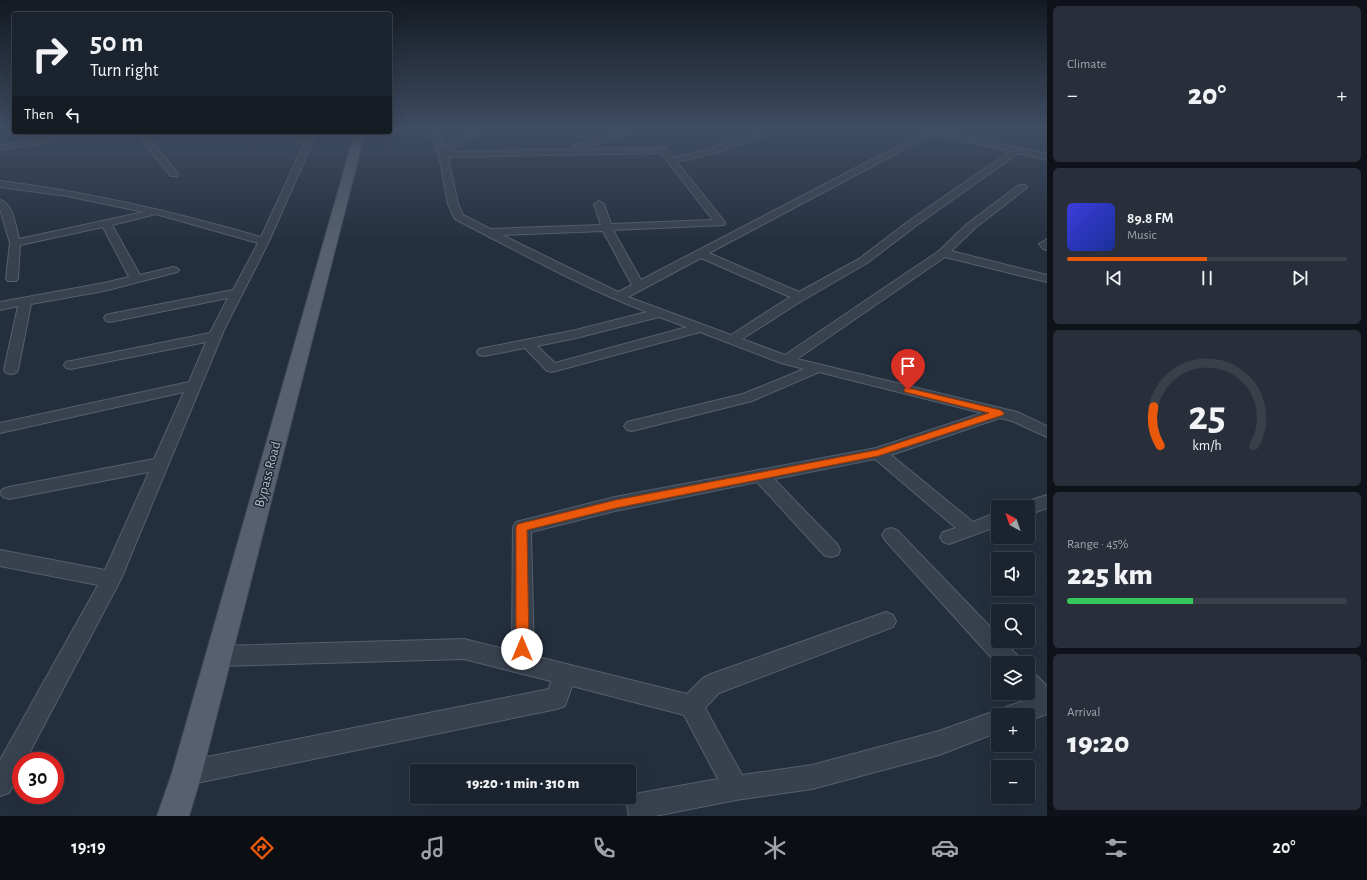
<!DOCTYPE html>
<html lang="en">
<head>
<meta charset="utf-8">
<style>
	:root { --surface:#1b232e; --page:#282f3a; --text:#f1f3f6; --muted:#a0a4aa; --line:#39404a; --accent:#ea580c }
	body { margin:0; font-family:"Alegreya Sans",sans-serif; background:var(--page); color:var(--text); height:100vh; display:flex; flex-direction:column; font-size:15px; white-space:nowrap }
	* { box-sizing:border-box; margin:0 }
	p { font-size:13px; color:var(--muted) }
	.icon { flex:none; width:22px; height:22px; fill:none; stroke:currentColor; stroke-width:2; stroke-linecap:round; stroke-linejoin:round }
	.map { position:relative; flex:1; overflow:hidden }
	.panel { display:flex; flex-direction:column; gap:6px; padding:6px; background:#0f1319; width:320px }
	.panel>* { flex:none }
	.guide { position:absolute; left:12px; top:12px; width:380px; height:122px; border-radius:4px; box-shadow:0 4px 16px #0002,0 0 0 1px var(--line); background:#1b232e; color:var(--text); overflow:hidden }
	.needle { width:26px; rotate:320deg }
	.tools { position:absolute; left:991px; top:500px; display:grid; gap:8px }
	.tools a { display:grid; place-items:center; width:44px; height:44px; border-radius:4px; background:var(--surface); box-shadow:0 4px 16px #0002,0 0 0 1px var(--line); font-size:20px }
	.speed { position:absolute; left:12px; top:752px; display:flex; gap:8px; font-size:20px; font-weight:700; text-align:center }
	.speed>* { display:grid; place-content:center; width:52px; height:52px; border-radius:50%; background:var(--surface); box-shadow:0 4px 16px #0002,0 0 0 1px var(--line); line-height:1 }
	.speed .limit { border:6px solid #d22; background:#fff; color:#111 }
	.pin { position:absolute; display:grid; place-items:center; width:34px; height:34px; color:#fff; margin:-41px -17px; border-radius:50% 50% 50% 0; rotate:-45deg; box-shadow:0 0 4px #0007 }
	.pin .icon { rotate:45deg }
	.me { position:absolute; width:44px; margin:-22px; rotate:0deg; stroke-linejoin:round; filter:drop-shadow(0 0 3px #0008) }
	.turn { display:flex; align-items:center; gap:14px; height:84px; padding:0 12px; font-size:18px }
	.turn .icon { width:52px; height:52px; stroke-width:2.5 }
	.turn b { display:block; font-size:28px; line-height:34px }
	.then { display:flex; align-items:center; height:38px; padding:0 12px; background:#0003; gap:8px; font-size:15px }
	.big { font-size:30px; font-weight:800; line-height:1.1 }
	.panel .widget { flex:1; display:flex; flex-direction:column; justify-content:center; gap:6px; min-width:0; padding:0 14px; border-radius:6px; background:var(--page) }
	.panel .dial { align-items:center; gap:0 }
	.dial svg { height:104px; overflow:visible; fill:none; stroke:var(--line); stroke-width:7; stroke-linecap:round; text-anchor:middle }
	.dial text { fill:var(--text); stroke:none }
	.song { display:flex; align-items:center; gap:12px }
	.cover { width:48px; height:48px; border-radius:6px; background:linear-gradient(135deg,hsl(240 70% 55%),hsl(230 70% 35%)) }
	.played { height:4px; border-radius:2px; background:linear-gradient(90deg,var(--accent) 50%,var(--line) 50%) }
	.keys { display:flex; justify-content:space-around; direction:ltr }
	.heat { display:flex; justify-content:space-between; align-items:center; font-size:22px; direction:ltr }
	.charge { height:6px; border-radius:3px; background:linear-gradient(90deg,#34c759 45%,var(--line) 0) }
	.trip { position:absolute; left:410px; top:764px; width:226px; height:40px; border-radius:4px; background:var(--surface); box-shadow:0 4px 16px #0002,0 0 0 1px var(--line); font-weight:800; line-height:40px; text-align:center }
	.tab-bar { display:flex; height:64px; justify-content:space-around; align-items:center; background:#0b0e12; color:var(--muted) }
	.tab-bar .icon { width:28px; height:28px }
	.tab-bar .selected { color:var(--accent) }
	.tab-bar b { font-size:18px; color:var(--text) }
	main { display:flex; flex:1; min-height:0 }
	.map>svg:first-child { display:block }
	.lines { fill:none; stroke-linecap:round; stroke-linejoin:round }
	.minor-casing { stroke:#565f6c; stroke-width:2 }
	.major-casing { stroke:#414a57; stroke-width:2 }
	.minor { fill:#38414e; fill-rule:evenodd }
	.major { fill:#56606e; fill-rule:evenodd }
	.route { fill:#ea580c; stroke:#983908 }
	.labels { text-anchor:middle; stroke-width:3; stroke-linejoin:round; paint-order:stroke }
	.street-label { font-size:14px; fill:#b4bcc9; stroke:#1d2633 }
</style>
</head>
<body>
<main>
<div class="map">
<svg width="1047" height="816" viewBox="0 0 1047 816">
	<rect width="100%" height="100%" fill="#242f3e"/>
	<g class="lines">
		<defs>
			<g id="minor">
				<path d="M429 130H437L444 147 476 130H485L447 152 577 149 573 147 574 145 627 130H638L637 132 577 149 663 148H666L674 158 712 148 758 132H764V136L718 152 677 162 724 221 725 223 724 225 613 230 641 280 925 132 923 130H936L1047 154V160L1018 153 917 225 867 263 800 302 742 339 785 355 939 251 967 224 1019 185H1025L1027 187 1025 189 975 228 951 251 1047 275V282L945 257 797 359 1017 412 1047 426V437L1012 421 1000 418 891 455 973 522 998 512V526L949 544 943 542 940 537 943 532 956 528 875 459 774 479 838 545 840 550 838 555 831 557 824 555 757 482 615 511 531 532 534 656 687 694 703 678 711 674 886 612 893 615 896 621 893 627 719 693 705 708 742 775 812 765 939 731 998 710 1004 712 1006 707 1029 699 1024 693H1028V672L1036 675 1047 686V714L1028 721V715H998V732L939 755 812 789 736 800 655 816H629L627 806 631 797 640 793 718 779 684 715 572 686 565 706 557 709 187 785 178 782 175 773 178 764 187 761 549 689 551 681 464 659 218 666 210 663 207 656 210 649 218 646 464 639 512 651 513 527 516 522 615 497 876 448 982 413 819 372 752 401 632 431 627 430 624 426 627 422 743 394 804 369 781 363 700 332 552 372 547 371 525 348 484 356 479 355 477 352 479 349 576 330 647 312C581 287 519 252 455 219L448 204 439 155ZM933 134 1010 151 909 221 859 259 799 292 709 253ZM661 153 713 220 611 224 604 204 599 201 594 204 601 225 490 229 463 215 458 204 448 157ZM603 231 632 285 618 292 502 235ZM701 258 790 297 731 335 628 297ZM659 317 687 327 555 363 537 346 576 338Z"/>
				<path d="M668 130H679L682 132 678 134Z"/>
				<path d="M81 132H99L95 134 0 150V146Z"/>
				<path d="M135 132H143L177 172 178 174 177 176H171Z"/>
				<path d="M281 132H291L306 139 309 132H317L269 241 224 330 121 579 25 761H21V769L9 793 0 796V760L98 585 0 566V550L105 570 149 472 9 499 3 497 0 493 3 489 9 487 154 459 184 392 0 433V423L189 382 206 342 71 369 66 368 64 365 66 362 71 361 210 333 228 298 110 322 106 321 104 318 106 315 110 314 233 290 258 243 156 214 112 225 140 275 173 267 177 268 179 270 177 272 104 291 31 304 18 370 16 373 11 374 6 373 4 370 18 306 0 310V302L104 283 129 277 103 227 20 245 18 279 16 281H8L6 279 10 243 0 209V200C13 203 16 228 19 239L144 212 67 196 0 187V181C89 192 175 212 261 237L304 144Z"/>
				<path d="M1047 239V250L1043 249 1039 244Z"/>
				<path d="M1047 495V508L1028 515V507H1020L1022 503Z"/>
				<path d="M891 528 897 530 998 635V641H1003L1018 656 1021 663H998V665L885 540 882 535 885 530Z"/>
			</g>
			<path id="major" d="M355 132H365L202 773 189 816H157L172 773Z"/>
		</defs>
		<use href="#minor" class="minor-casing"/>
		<use href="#major" class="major-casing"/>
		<use href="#minor" class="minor"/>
		<use href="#major" class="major"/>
	</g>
	<linearGradient id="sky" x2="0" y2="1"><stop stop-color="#141a22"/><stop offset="0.53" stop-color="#3f4d63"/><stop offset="1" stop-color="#3f4d63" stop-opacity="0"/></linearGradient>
	<rect width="1047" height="244" fill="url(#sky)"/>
	<path class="route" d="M905 388H908L1000 410 1004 413 1003 415 878 456 616 508 527 530 529 649 527 653 522 655 518 653 516 649V527L518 524 616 500 877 450 989 413 905 392 904 390Z"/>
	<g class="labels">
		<g class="street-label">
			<text transform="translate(267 474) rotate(-75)" y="5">Bypass Road</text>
		</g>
	</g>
</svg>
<div class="tools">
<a><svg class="needle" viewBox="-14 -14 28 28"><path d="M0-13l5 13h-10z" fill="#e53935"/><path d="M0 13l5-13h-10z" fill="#a0a4aa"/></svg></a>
<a><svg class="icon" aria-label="sound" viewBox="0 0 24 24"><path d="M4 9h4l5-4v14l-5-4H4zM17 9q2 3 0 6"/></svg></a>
<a><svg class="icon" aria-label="search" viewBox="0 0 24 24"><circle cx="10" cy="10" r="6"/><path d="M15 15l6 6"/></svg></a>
<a><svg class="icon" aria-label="layers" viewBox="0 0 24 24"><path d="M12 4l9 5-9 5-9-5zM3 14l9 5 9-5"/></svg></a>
<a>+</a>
<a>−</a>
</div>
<div class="speed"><div class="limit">30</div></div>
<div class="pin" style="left:908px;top:390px;background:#d93025"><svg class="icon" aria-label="arrive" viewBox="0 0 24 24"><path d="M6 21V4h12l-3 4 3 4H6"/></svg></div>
<svg class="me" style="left:522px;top:649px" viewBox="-20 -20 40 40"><circle r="19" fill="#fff"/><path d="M0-13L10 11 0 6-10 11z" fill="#ea580c"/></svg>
<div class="trip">19:20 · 1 min · 310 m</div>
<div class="guide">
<div class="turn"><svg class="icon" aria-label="right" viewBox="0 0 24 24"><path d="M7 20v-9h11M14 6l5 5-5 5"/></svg><div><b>50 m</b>Turn right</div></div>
<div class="then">Then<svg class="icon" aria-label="left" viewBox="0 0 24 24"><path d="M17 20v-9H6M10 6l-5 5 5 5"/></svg></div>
</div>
</div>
<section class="panel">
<div class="widget"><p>Climate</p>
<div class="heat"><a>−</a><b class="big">20°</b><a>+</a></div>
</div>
<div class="widget">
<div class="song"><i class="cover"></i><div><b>89.8 FM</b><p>Music</p></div></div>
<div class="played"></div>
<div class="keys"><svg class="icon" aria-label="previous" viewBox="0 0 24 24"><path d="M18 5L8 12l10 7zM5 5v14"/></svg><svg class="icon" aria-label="pause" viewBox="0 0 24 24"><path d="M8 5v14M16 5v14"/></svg><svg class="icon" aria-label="next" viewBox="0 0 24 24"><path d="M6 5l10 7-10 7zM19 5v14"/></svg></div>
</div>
<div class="widget dial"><svg viewBox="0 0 100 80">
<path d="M14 69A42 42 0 1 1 86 69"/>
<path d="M14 69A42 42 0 0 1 9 39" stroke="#ea580c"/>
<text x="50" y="56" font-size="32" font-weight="700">25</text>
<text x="50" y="72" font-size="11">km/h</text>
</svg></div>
<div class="widget"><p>Range · 45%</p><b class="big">225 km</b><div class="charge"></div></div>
<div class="widget"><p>Arrival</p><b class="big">19:20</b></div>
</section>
</main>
<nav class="tab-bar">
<b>19:19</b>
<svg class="icon selected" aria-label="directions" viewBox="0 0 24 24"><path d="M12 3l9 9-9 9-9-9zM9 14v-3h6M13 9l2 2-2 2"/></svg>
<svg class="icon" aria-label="music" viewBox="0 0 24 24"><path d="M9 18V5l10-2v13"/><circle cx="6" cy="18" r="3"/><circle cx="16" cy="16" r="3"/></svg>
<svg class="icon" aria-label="phone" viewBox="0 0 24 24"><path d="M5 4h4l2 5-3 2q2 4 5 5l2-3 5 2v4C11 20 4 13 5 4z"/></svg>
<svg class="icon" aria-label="climate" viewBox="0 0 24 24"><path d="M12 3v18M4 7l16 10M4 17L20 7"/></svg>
<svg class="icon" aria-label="car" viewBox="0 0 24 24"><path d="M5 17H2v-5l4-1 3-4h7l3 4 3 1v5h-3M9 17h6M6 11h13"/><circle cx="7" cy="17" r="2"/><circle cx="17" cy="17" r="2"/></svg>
<svg class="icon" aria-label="filters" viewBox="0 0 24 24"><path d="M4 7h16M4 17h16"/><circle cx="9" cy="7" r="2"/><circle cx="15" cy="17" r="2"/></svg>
<b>20°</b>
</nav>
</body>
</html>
